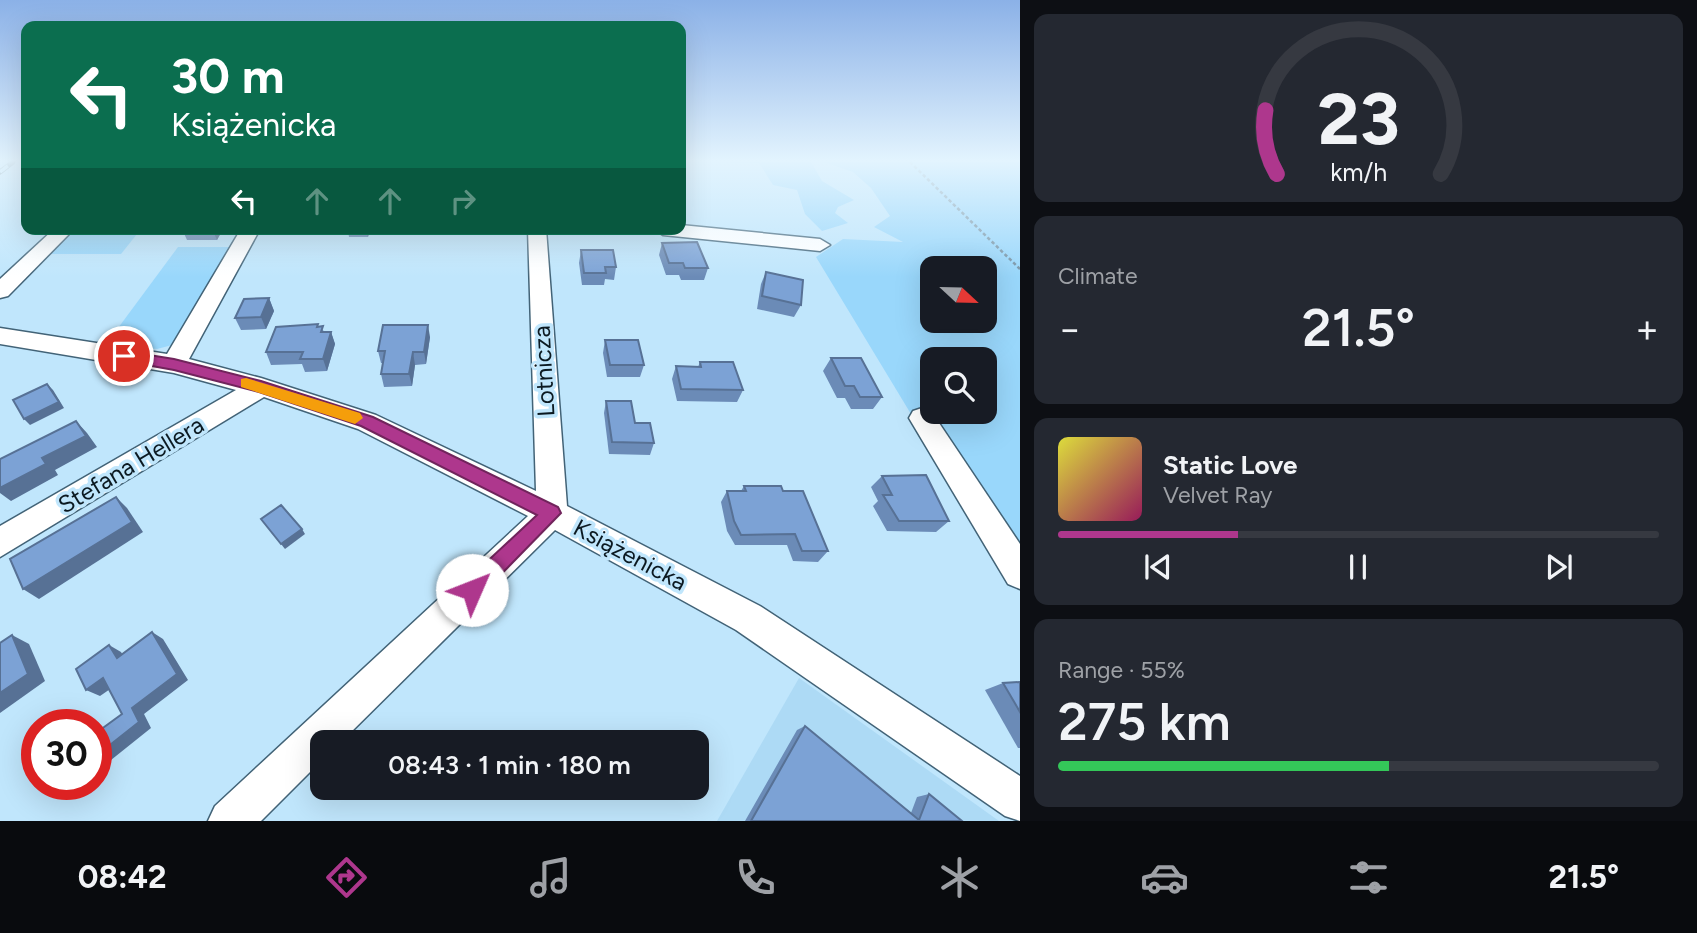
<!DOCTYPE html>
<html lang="en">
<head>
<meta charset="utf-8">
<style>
	:root { --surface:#171b24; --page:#242831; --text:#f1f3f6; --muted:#9ea1a6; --line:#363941; --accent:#ae378d }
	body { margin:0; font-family:Figtree,sans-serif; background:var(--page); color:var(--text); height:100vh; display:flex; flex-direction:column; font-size:26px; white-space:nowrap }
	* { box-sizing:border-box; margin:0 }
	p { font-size:23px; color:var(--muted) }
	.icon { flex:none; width:38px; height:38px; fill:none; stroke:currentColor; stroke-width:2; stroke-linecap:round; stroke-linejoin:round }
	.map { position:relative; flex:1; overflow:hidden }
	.side { display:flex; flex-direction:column; gap:14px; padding:14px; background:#0d0f14; width:677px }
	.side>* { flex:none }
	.top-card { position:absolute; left:21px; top:21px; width:665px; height:214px; border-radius:14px; box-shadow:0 7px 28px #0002; background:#0b6e4f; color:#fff; overflow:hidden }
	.needle { width:46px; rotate:112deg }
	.controls { position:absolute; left:920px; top:256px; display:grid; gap:14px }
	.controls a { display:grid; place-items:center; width:77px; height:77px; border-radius:14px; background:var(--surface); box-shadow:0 7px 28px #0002; font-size:35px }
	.speed { position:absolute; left:21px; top:709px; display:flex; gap:14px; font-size:35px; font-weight:700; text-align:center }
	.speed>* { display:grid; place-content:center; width:91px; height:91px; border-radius:50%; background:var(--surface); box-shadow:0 7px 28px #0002; line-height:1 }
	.speed .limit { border:10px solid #d22; background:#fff; color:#111 }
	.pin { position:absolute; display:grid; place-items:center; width:60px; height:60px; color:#fff; margin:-30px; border:4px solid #fff; border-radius:50%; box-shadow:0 2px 7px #0007 }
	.me { position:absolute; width:77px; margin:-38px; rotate:46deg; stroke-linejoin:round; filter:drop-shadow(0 0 5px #0008) }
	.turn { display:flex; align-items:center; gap:24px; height:147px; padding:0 35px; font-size:32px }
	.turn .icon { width:91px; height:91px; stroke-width:2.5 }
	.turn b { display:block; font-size:49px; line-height:60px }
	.lanes { display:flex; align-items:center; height:66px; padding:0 35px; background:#0003; justify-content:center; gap:35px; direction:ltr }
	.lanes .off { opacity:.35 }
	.big { font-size:52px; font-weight:600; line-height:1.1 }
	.side .widget { flex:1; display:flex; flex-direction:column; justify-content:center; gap:10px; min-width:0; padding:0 24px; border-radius:14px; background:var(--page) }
	.side .dial { align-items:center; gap:0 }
	.dial svg { height:182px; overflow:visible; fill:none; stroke:var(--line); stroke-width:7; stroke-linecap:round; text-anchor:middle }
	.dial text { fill:var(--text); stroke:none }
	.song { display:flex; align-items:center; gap:21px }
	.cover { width:84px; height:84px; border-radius:10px; background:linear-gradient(135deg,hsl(60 70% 55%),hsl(330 70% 35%)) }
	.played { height:7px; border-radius:4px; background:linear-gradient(90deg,var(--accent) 30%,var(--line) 30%) }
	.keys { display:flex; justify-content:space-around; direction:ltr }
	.heat { display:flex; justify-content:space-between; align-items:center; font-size:38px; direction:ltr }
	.charge { height:10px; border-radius:5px; background:linear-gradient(90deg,#34c759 55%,var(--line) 0) }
	.trip { position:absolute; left:310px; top:730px; width:399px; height:70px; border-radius:14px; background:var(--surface); box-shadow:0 7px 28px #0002; font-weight:600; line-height:70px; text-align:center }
	.dock { display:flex; height:112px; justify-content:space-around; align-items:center; background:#090b0e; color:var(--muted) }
	.dock .icon { width:49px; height:49px }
	.dock .current { color:var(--accent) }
	.dock b { font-size:32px; color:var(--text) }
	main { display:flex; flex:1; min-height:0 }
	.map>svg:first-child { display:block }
	.built { fill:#addaf5 }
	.green { fill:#99d7fb; fill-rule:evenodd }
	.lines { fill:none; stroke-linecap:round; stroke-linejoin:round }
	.street-casing { stroke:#426377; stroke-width:3 }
	.path { stroke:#7793a4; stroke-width:2.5; stroke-dasharray:3.5 2.5; stroke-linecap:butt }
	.street { fill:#fff; fill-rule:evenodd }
	.rail-casing { stroke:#3a4e5a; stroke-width:5 }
	.rail { stroke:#c0e6fc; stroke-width:3.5; stroke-dasharray:10; stroke-linecap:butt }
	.wall { fill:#6b8bb7 }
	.shaded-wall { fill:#577195 }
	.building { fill:#7ca2d5; stroke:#577195; stroke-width:2 }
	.route { fill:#ae378d; stroke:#71245c; stroke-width:2 }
	.slow { fill:#f59e0b }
	.labels { text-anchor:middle; stroke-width:7; stroke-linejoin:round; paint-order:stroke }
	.street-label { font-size:24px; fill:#0b1921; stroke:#c0e6fc }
</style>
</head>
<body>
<main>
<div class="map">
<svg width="1020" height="821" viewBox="0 0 1020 821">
	<rect width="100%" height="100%" fill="#c0e6fc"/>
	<path class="built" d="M799 678 999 821H717Z"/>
	<g class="green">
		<path d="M696 162H811L822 181 854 200 838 207 835 213 848 223 822 231 805 214 797 190 773 185 759 163Z"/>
		<path d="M824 162H1020V546L986 538 816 257 843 239 903 242 874 227 890 216 871 188 853 172ZM933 268H985V320H933ZM933 359H985V411H933Z"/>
		<path d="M75 229H141L121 254H51Z"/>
		<path d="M178 247H232L172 345 157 349 107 343Z"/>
	</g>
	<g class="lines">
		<defs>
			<g id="street">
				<path d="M681 225 820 239 830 245 820 251 663 235 654 229H681Z"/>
				<path d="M54 229H74L8 296 0 298V279Z"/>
				<path d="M241 229H260L189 359 261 378 376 415 536 491 528 229H546L567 506 760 606 1020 776V821L1005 816 736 630 555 530 341 742H322V760L261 821H208L215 806 528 516 358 429 264 397 0 557V526L236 390 174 373 0 344V328L167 354Z"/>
				<path d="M922 408 931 411 1020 544V589L1008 584 909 418 913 411Z"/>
			</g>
		</defs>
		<use href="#street" class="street-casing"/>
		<path class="path" d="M910 162 1020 269"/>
		<use href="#street" class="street"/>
		<defs>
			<path id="rail" d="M0 172 13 162"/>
		</defs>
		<use href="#rail" class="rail-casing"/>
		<use href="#rail" class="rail"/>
	</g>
	<g class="wall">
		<path d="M182 229H223L217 240H187Z"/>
		<path d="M370 229 368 237H349L348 231Z"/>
		<path d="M662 243 708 268 704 280H681L679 275H666L659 255Z"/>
		<path d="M581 250 616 267 614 280 605 279 604 285H582L579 263Z"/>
		<path d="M766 272 801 305 794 317 757 309 761 284Z"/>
		<path d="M269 298 274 311 266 329 241 330 235 318Z"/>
		<path d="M319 327 325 332H331L335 344 327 371 305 372 302 364 271 365 266 352Z"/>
		<path d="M430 337 426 364 415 365 412 386 384 387 381 374 383 363H381L378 351Z"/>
		<path d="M605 340 644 365 640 377H607L603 353Z"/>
		<path d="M831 358 882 397 873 409H851L845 398H837L823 371Z"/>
		<path d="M700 362 743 390 737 402 677 401 672 379 676 366 698 367Z"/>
		<path d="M606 401 635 423 654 443 650 455 609 454 604 413Z"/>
		<path d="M882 476 949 521 936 532 887 531 873 506 878 501 871 487Z"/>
		<path d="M744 486 783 491 828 551 818 562 793 561 787 545H735L727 531 721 502 727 491H741Z"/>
		<path d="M1020 682V748H1018L985 690 1003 683Z"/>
		<path d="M805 726 911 813 917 797 929 794 962 821H745L797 730Z"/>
	</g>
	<g class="shaded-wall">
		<path d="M212 229H223L217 240Z"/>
		<path d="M367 229H370L368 237 366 231Z"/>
		<path d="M269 298 274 311 266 329 261 317Z"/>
		<path d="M428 325 430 337 426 364 424 352Z"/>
		<path d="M331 332 335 344 327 371 323 359Z"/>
		<path d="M413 352 415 365 412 386 409 374Z"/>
		<path d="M47 384 53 390 64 408 30 425 24 419Z"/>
		<path d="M76 421 87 433 97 447 55 470 58 475 11 501 0 493V488L42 458Z"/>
		<path d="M116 497 127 508 143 532 39 599 23 589Z"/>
		<path d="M302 529 305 534 285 549 281 544Z"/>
		<path d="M152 632 163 639 188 680 144 714 151 728 96 772V756L132 708Z"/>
		<path d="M12 635 29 644 45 681 0 713V693Z"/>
		<path d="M109 645 121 652 129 665 117 658Z"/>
		<path d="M103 678 116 685 100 696 86 690Z"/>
	</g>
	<g class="building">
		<path d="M348 229H367L366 231H348Z"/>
		<path d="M697 242 708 268H685L683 263H669L662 243Z"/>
		<path d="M581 250H613L616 267H605L606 273H584Z"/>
		<path d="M766 272 803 280 801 305 762 296Z"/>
		<path d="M269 298 261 317 235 318 244 299Z"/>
		<path d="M318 324 317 327 323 326 321 332H331L323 359H300L303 352H266L276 327Z"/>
		<path d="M383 325H428L424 352H413L409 374H381L385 351H378Z"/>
		<path d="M605 340H638L644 365H610Z"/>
		<path d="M831 358H861L882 397H860L854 386H845Z"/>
		<path d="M700 362H733L743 390 681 389 676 366 701 367Z"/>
		<path d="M47 384 59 402 24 419 13 400Z"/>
		<path d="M606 401H631L635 423H650L654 443 612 442Z"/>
		<path d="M76 421 86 436 42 458 46 464 0 488V459Z"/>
		<path d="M926 475 949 521H899L883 495H892L882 476Z"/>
		<path d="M744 486H781L783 491H803L828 551H802L795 534 741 535 734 521 727 491H746Z"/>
		<path d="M116 497 132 522 23 589 10 559Z"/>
		<path d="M281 505 302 529 281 544 261 519Z"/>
		<path d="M152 632 177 674 132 708 139 722 96 756V733L122 714 103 678 86 690 76 669 109 645 117 658Z"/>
		<path d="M12 635 28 674 0 693V643Z"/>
		<path d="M1020 682V712L1003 683Z"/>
		<path d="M805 726 919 820 929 794 962 821H751Z"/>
	</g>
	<linearGradient id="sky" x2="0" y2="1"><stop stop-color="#8bb1e7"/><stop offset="0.58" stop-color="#e3f4fe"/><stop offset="1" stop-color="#e3f4fe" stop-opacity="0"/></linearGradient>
	<rect width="1020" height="277" fill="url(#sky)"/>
	<path class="route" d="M124 351 174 359 261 381 373 417 558 507 561 513 479 597 472 600 464 597 461 590 464 583 537 515 361 426 259 392 174 370 119 360 117 356Z"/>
	<path class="slow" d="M246 378 360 413 363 418 355 424 241 387V379Z"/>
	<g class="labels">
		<g class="street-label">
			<text transform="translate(544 371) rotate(-93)" y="8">Lotnicza</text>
			<text transform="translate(131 465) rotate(-31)" y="8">Stefana Hellera</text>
			<text transform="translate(630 555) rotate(28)" y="8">Książenicka</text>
		</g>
	</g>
</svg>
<div class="controls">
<a><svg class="needle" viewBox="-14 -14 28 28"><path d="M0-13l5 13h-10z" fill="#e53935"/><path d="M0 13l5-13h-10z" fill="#9ea1a6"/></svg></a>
<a><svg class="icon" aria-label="search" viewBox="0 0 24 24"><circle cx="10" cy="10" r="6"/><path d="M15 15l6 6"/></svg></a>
</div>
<div class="speed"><div class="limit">30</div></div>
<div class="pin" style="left:124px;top:356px;background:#d93025"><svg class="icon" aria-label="arrive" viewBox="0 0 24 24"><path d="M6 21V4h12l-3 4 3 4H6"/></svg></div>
<svg class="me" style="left:472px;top:590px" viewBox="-20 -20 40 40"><circle r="19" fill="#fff"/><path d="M0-13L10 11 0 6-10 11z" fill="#ae378d"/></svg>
<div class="trip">08:43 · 1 min · 180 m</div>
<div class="top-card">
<div class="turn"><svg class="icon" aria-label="left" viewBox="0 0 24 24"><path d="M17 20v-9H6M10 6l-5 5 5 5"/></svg><div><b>30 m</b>Książenicka</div></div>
<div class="lanes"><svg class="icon" aria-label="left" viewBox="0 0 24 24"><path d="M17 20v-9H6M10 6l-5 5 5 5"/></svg><svg class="icon off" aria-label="ahead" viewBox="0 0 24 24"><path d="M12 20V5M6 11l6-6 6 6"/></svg><svg class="icon off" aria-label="ahead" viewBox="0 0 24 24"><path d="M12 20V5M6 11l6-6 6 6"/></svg><svg class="icon off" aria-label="right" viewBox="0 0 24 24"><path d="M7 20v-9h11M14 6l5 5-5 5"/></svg></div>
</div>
</div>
<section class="side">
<div class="widget dial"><svg viewBox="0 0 100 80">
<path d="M14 69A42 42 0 1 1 86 69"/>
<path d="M14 69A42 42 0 0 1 9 41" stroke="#ae378d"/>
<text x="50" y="56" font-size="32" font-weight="700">23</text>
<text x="50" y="72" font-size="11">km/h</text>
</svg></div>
<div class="widget"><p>Climate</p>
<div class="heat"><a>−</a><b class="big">21.5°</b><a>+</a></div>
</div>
<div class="widget">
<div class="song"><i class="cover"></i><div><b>Static Love</b><p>Velvet Ray</p></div></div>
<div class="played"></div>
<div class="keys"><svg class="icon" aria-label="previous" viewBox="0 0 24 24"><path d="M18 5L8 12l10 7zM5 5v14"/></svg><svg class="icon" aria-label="pause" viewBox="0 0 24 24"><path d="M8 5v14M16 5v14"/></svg><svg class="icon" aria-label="next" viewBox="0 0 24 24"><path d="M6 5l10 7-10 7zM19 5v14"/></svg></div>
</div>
<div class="widget"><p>Range · 55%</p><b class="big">275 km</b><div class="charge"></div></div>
</section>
</main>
<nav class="dock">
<b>08:42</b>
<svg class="icon current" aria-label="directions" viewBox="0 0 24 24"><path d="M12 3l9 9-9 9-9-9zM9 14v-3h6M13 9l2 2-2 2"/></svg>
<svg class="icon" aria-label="music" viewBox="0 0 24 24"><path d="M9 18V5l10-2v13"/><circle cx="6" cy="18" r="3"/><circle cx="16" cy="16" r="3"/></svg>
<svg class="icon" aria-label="phone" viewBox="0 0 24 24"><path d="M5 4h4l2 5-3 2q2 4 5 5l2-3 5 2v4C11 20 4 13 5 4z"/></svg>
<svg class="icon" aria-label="climate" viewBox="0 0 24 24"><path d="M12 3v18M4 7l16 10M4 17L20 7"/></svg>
<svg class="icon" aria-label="car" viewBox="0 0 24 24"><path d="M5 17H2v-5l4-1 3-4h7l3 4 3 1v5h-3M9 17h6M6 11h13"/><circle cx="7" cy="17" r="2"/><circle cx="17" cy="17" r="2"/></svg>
<svg class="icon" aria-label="filters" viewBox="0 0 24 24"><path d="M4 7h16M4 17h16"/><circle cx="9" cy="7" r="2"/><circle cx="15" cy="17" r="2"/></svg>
<b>21.5°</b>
</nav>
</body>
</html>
